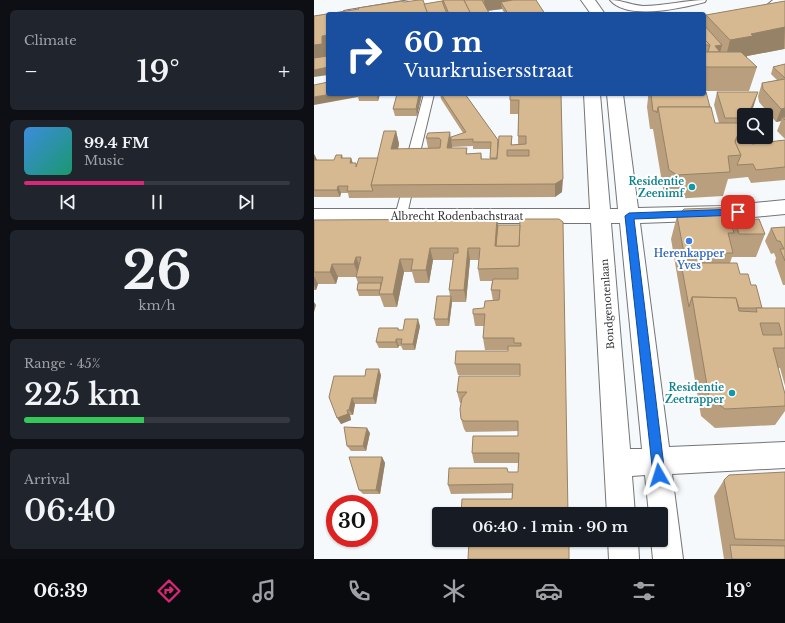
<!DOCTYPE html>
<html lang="en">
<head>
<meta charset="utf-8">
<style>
	:root { --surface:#171b24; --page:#20242c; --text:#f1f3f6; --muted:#9ea1a6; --line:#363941; --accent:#db2777 }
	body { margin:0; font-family:"Libre Baskerville",serif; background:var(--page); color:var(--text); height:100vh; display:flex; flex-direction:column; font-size:15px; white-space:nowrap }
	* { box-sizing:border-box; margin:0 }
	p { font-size:13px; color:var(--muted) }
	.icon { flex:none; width:22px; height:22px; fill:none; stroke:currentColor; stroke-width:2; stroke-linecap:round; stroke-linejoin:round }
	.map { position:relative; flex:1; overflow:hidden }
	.panel { display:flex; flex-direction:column; gap:10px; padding:10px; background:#0d0f14; width:314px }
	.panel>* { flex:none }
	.guide { position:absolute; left:12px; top:12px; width:380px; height:84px; border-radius:4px; box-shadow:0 1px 3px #0004; background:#1a4fa0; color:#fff; overflow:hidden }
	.fabs { position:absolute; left:423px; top:108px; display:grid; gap:8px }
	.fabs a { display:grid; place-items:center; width:36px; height:36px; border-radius:4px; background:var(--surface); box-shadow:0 1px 3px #0004; font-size:20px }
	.speed { position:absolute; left:12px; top:495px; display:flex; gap:8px; font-size:20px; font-weight:700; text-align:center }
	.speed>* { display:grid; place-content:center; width:52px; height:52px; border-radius:50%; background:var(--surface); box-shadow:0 1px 3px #0004; line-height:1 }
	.speed .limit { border:6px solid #d22; background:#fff; color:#111 }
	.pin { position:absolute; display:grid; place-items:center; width:34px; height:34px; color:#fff; margin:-17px; border-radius:8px; box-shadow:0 2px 6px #0006 }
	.me { position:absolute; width:44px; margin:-22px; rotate:354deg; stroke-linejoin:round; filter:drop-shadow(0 0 3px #0008) }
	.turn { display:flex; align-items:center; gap:14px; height:84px; padding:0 12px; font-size:18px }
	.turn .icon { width:52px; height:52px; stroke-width:2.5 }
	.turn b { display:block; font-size:28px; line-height:34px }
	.big { font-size:30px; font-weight:600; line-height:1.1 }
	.panel .tile { flex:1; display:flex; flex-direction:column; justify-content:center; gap:6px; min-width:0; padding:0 14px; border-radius:6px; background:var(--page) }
	.panel .dial { align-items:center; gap:0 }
	.dial b { font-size:52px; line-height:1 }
	.song { display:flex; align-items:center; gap:12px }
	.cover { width:48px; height:48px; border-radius:6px; background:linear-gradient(135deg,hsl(210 70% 55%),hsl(160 70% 35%)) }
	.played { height:4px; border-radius:2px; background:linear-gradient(90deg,var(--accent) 45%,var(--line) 45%) }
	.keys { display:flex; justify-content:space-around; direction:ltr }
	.heat { display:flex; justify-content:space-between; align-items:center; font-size:22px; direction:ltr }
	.charge { height:6px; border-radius:3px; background:linear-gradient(90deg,#34c759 45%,var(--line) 0) }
	.trip { position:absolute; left:118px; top:507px; width:236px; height:40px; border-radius:4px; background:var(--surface); box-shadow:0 1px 3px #0004; font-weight:600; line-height:40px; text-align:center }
	.tab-bar { display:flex; height:64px; justify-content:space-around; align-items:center; background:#090b0e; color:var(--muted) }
	.tab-bar .icon { width:28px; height:28px }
	.tab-bar .selected { color:var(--accent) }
	.tab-bar b { font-size:18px; color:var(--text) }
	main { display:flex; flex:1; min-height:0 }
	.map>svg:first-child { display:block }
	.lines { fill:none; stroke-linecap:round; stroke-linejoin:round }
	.lane-casing { stroke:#737577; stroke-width:2 }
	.street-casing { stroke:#737577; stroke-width:2 }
	.lane { fill:#fff; fill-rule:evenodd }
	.street { fill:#fff; fill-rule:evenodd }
	.wall { fill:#b99f7d; fill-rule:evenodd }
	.shaded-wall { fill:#968266 }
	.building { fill:#d7b991; stroke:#968266; fill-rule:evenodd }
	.route { fill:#1a73e8; stroke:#114b97 }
	.culture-dot { fill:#0f9aa8; stroke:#fff; stroke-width:1.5 }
	.shop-dot { fill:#3f7fe0; stroke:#fff; stroke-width:1.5 }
	.labels { text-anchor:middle; stroke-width:4; stroke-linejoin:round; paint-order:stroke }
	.culture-label { font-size:10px; font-weight:bold; fill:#0d838f; stroke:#fff; text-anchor:end }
	.street-label { font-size:10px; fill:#313232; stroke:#fff }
	.shop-label { font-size:10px; font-weight:bold; fill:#366cbe; stroke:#fff }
</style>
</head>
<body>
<main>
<section class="panel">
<div class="tile"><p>Climate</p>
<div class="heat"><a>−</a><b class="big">19°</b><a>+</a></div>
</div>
<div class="tile">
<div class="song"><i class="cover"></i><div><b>99.4 FM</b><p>Music</p></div></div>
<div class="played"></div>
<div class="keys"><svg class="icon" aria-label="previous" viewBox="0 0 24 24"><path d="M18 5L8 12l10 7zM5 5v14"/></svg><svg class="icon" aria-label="pause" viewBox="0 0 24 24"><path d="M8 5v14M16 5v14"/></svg><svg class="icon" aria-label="next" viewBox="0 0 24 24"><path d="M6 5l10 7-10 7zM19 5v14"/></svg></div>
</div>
<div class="tile dial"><b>26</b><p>km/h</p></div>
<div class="tile"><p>Range · 45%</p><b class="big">225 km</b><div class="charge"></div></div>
<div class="tile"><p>Arrival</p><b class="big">06:40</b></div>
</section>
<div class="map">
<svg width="471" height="559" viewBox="0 0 471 559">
	<rect width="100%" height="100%" fill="#f6f9fb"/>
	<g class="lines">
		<defs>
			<g id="lane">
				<path d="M296 0C308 0 317 5 329 6 351 6 371 0 392 0L391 2C368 8 314 21 296 0Z"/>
				<path d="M110 94H120L104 161 102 164H94L92 161Z"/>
				<path d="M91 193 95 194 97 197 92 219 87 221 82 219 81 216 87 194Z"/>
			</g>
			<g id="street">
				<path d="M96 0H130L128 3 123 4 62 14H28L30 11 35 10Z"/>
				<path d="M267 0H281L291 14H277Z"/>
				<path d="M459 0H471V4L463 11 454 14 390 26V18L446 7 453 5Z"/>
				<path d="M270 94H286L296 209H304L293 94H309L324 208 409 206 471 200V214L409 220 326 223 355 447 471 442V468L358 474 369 559H339L337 540H347V514H335L331 475 318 476 321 514H293L277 223H0V209H276ZM297 223H306L328 449H316Z"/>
				<path d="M294 540H324L325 559H295Z"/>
			</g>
		</defs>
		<use href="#lane" class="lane-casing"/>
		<use href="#street" class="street-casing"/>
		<use href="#lane" class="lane"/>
		<use href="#street" class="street"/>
	</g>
	<g class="wall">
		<path d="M128 0H222L231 14H191L188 9 174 11 175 14H14V48L12 49 0 16 90 2 110 4 128 1Z"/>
		<path d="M471 1V49H470L433 56V58L443 67 435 91H390V24L392 15Z"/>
		<path d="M471 64V139L463 131 467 121 462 122 445 102 444 96 448 83 463 80 457 74 459 67Z"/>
		<path d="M403 92 440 105 436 115H430V127L428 131H426L425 135 438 144 471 140V180L437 183 434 177 414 179 409 196 358 199 350 194 339 129H336L333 107 334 98V94H390L396 107 401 123H405L400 105Z"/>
		<path d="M14 94H66L64 101H45L44 97Z"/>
		<path d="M83 94H108L103 116H81L79 109Z"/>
		<path d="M126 94H151L184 140 198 136V145L204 144V114H196V94H169H247L248 192 241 197 35 198 34 193H27L26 197H0V154L3 160H20L28 155 29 158H37L39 163 43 164 64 158 82 131 85 144 84 149 114 148 112 138H137L149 133 127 99ZM159 146V149H177L176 159H168L167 153 153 154V148H138V147Z"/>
		<path d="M363 216 434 220 451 234 442 257H418L416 263 426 274 437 285 448 308H471V386L466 368H464L471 394V411L461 425 401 428 387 416 357 239Z"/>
		<path d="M183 219 184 225H206L254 514 198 499V493L137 494 134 485 194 472H204V463H160L158 453 204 436V431L152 432 150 429 147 419V403H146L143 392 206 376V375H144L141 364 194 351V350H171L169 338 170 326H161L159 314 170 308 179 301 177 290 178 281H166L164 269 165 260H156L152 302H138L135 326H122L120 319 136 296 135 290 139 260H119L115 283H101L98 272H90L83 307H70L66 296H45L43 290 44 283 42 277H24L22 284H4L2 290H0V220Z"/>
		<path d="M471 227V285H469L461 262 462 258 460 253 457 254 451 241 457 228Z"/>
		<path d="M106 326 101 350H89L87 346H85L84 348H65L62 342 84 328 85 330H89Z"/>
		<path d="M67 375 62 404H41L39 415H36L37 420 27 424 15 397 51 376Z"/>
		<path d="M56 433 52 451H37L33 446Z"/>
		<path d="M68 457 71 463 66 494H49L45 490Z"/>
		<path d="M471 472V559H410L400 496 410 480Z"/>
	</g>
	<g class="shaded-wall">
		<path d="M170 0H220L187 2 188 9 171 11Z"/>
		<path d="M471 27 470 49 433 56V59L410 64 416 40 437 34Z"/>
		<path d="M14 35V48L12 49V57L0 59V45L8 36Z"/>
		<path d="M408 45 405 57 401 46Z"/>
		<path d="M14 67V75L0 77V70Z"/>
		<path d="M444 92 440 105 436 115H434Z"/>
		<path d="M18 94H43L44 97 0 105V97Z"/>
		<path d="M63 94H66L64 101Z"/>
		<path d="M105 94H108L103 116 102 109Z"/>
		<path d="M471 108V120L468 117 467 121 462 122 467 109Z"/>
		<path d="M429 123 421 147V141Z"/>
		<path d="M82 131 85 144 81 162 77 149Z"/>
		<path d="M136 132 138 147 136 161 133 148Z"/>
		<path d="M0 154 3 160 0 167Z"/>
		<path d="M37 158 39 165 36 163Z"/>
		<path d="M249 179 248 192 241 197V184Z"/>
		<path d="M24 186 27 193 26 197 23 190Z"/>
		<path d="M183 219 185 232 183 252 181 246Z"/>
		<path d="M116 248 119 260 115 283 112 270Z"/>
		<path d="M154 248 156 260 152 302 150 290Z"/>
		<path d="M42 257 47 270 45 277 40 264Z"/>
		<path d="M86 259 90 272 83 307 79 294Z"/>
		<path d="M18 264 24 277 22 284 16 272Z"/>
		<path d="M0 276 4 284 2 290 0 285Z"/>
		<path d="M137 296 138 302 135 326 134 319Z"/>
		<path d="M0 302 2 305 0 312Z"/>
		<path d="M104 319 106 326 101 350 99 344Z"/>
		<path d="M82 339 85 346 84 348 82 342Z"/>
		<path d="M65 369 67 375 62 404 59 398Z"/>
		<path d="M38 398 41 404 39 415 35 410Z"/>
		<path d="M33 410 36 415 37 420 27 424 23 418Z"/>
		<path d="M53 428 56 433 52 451 49 446Z"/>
		<path d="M68 457 71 463 66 494 62 490Z"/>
	</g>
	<g class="building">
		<path d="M105 0H109L114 14H14V35L8 36V44L0 45V16L45 9 44 8 88 1 90 2Z"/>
		<path d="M129 0H150L157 14H135Z"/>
		<path d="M150 0H168L175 13 169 14H157Z"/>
		<path d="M199 0H222L231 14H194L187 2Z"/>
		<path d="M128 1 133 14H114L110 4Z"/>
		<path d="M471 1V27L437 34 439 36 416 40 392 15Z"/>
		<path d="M390 25 408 45 401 46 406 52H394L396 45 390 39Z"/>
		<path d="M390 39 396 45H390Z"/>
		<path d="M390 52H427L443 67H390Z"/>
		<path d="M14 56V67L0 70V58Z"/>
		<path d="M471 64V78L459 67Z"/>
		<path d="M471 79V108L467 109 449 89 448 83Z"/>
		<path d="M14 82V94H18L0 97V85Z"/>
		<path d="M390 92H392L396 107H344L343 113 342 111H339L337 94H390Z"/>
		<path d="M403 92H444L434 115H430V118H411Z"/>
		<path d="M83 94H105L102 109H79Z"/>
		<path d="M127 94H151L184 140 183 158H176L177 142H159V139L137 140V137L152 132Z"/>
		<path d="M196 94H247L249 179 241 184 57 185 70 131H82L77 149 126 148 127 140 125 138H112L114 133 136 132 133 148H153L152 154 167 153V159H183L185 136H198L197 145 212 144V136H204L205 100H196ZM193 150H215V156H193Z"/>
		<path d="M344 107H397L401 123H429L421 141 427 155 414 156 416 172 363 175 355 170Z"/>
		<path d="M468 117H471V120Z"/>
		<path d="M430 134V137H435L438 144 471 140V167L442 170 439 164 423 165 427 155 421 142 425 135Z"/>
		<path d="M22 155H28L27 158H37L36 163H42V167L45 158H64L57 185 59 191H33L34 186H24L23 190H0V160H20Z"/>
		<path d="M429 207 434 220 445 219 451 234H425L423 227H418L420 233H414L419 253H370L363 216 370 209Z"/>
		<path d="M183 219 181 246H205L206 219H245L249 222 254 514H147L148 499H198L199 484 134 485 135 468H193L194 472H204L205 453H158L159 436H204V421H150L147 419 146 409 148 398 153 392H143L145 376H206V364H141L142 351H194V346H207V343H200V338H169L171 314H159V309L170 308 171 301 185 300 186 290H177L179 279H204V268L164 269 166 248H154L150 290H135L140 253H144V248H116L112 270H97L99 259H86L79 294H65L69 277H42L47 257H42L40 264H18L16 272H0V220Z"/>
		<path d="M184 225H206L205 246H182Z"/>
		<path d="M471 227V261L466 249H470L466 241H463L457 228Z"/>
		<path d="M367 263H423L426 274H434L437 285H442L448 308H425L422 298 378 297 375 307Z"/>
		<path d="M44 283H67L66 290H43Z"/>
		<path d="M123 296H137L134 319H120Z"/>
		<path d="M378 297 422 298 425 311 443 312 442 308H471V348H459L471 394V406L411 409 395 397ZM446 323H465L468 335H449Z"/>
		<path d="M91 319H104L99 344H87L88 339H82V342H62L65 328H84V330H89Z"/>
		<path d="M52 369H65L59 398H38L35 410H33L34 414 23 418 15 397 20 376H51Z"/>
		<path d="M30 427 53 428 49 446H33Z"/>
		<path d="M35 457H68L62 490H45Z"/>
		<path d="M471 472V540L421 539 410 480 415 475Z"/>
		<path d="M155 540H255V559H154Z"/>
		<path d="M416 545 471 546V559H418Z"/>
	</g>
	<path class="route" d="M424 209 428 212 424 215 320 219 351 475 349 479 345 480 341 479 339 475 311 216 315 213Z"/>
	<g class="culture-dot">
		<circle cx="378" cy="187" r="4"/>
		<circle cx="418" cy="393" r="4"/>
	</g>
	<circle class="shop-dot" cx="375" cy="241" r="4"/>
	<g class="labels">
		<g class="culture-label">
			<text x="370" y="185">Residentie<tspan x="370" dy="12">Zeenimf</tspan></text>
			<text x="410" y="391">Residentie<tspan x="410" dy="12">Zeetrapper</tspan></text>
		</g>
		<g class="street-label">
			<text x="143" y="220">Albrecht Rodenbachstraat</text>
			<text transform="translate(293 304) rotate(-94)" y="4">Bondgenotenlaan</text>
		</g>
		<g class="shop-label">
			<text x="375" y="257">Herenkapper<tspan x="375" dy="12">Yves</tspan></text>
		</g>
	</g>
</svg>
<div class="fabs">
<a><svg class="icon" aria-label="search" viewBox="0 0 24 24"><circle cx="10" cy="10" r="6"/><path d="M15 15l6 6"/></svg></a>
</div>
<div class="speed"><div class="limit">30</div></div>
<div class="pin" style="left:424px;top:212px;background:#d93025"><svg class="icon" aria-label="arrive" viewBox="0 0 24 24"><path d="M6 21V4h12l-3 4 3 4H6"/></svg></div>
<svg class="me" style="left:345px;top:475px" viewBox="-20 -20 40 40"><path d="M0-17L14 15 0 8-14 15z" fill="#1a73e8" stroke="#fff" stroke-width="4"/></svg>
<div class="trip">06:40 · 1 min · 90 m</div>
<div class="guide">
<div class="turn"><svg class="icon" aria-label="right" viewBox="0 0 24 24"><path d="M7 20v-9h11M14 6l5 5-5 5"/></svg><div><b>60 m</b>Vuurkruisersstraat</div></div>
</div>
</div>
</main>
<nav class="tab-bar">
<b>06:39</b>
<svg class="icon selected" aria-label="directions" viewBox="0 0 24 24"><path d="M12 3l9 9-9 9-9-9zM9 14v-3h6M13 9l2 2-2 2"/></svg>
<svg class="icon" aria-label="music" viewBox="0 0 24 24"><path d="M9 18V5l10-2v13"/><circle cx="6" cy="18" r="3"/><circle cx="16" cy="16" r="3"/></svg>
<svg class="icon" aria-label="phone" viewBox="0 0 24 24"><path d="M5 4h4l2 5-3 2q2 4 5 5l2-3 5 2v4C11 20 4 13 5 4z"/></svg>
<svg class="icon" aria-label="climate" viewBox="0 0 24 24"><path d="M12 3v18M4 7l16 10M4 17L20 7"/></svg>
<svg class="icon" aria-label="car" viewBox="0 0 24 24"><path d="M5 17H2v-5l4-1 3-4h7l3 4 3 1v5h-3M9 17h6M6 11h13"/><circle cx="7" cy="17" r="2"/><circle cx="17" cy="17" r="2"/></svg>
<svg class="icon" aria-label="filters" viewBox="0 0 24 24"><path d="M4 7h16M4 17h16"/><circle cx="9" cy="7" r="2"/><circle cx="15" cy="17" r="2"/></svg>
<b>19°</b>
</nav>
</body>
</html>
